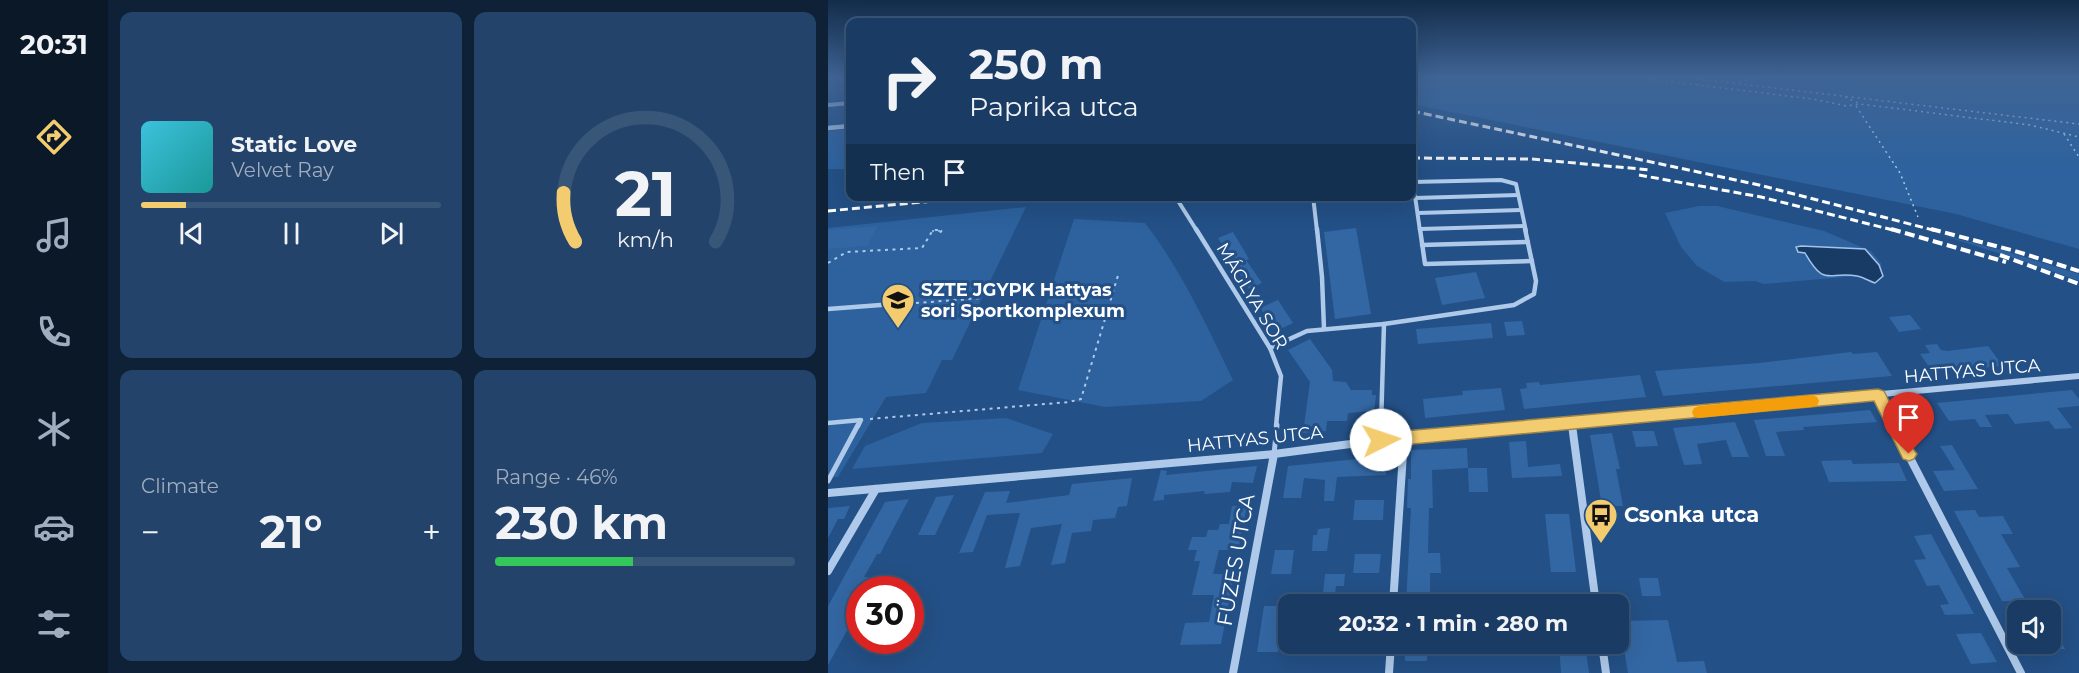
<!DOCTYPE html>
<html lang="en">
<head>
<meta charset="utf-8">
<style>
	:root { --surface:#1a3c64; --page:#23436a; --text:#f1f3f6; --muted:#9fadbf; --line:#385678; --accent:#f4cc70 }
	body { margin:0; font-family:Montserrat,sans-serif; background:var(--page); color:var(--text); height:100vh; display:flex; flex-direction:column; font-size:22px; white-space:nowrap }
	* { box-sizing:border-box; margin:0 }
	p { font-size:20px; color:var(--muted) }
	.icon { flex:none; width:33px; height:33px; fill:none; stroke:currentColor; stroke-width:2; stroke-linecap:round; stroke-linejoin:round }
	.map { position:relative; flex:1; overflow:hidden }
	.sheet { display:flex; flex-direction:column; gap:12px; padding:12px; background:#0e2137; width:720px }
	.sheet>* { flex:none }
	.banner { position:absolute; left:18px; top:18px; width:570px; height:183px; border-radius:12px; box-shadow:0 6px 24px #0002,0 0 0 2px var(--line); background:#1a3c64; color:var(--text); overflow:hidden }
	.tools { position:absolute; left:1179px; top:600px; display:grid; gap:12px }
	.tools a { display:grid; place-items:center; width:54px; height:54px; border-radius:12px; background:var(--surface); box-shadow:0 6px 24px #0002,0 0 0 2px var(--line); font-size:30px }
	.speed { position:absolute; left:18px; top:576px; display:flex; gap:12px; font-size:30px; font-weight:700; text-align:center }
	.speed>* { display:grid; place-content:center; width:78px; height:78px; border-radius:50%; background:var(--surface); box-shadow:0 6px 24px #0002,0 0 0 2px var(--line); line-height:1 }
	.speed .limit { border:9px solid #d22; background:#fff; color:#111 }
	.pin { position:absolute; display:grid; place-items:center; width:51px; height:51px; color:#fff; margin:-62px -26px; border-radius:50% 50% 50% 0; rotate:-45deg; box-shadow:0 0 6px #0007 }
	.pin .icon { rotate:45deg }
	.me { position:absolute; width:66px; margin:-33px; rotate:86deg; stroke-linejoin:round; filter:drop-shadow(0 0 4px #0008) }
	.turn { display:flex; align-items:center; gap:21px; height:126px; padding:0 24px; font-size:27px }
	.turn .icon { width:78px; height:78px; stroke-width:2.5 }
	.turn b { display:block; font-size:42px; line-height:51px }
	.then { display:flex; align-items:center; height:57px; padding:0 24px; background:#0003; gap:12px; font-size:22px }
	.big { font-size:45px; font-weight:700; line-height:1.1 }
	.sheet .widget { flex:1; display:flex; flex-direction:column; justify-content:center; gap:9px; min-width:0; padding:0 21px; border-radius:12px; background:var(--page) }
	.sheet .dial { align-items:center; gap:0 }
	.dial svg { height:156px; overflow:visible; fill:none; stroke:var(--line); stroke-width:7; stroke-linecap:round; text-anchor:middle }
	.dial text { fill:var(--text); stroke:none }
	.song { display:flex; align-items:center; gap:18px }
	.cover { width:72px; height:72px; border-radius:9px; background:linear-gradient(135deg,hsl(190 70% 55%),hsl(180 70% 35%)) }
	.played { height:6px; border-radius:3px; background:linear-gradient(90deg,var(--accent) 15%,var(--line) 15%) }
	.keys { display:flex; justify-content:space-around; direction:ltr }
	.heat { display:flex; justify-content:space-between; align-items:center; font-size:33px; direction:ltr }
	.charge { height:9px; border-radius:4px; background:linear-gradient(90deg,#34c759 46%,var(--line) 0) }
	.sheet .tiles { flex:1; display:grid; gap:12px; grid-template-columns:repeat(2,1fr) }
	.trip { position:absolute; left:450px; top:594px; width:351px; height:60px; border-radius:12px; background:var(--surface); box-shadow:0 6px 24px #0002,0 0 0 2px var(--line); font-weight:700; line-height:60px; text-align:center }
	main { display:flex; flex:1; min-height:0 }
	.menu { display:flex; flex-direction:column; width:108px; justify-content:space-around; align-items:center; background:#0a1828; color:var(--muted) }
	.menu .icon { width:42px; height:42px }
	.menu .selected { color:var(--accent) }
	.menu b { font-size:27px; color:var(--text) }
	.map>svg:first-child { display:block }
	.green { fill:#2d629e }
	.water { fill:#183b66; stroke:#a2c4ea; stroke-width:1.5 }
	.building { fill:#3367a3 }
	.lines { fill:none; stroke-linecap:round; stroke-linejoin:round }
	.path-far1 { stroke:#aec9e9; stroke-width:1.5; stroke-dasharray:2 4; stroke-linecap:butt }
	.path { stroke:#aec9e9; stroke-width:2; stroke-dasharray:3 4.5; stroke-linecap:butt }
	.lane-far2 { stroke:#aec9e9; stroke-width:4 }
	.lane-far1 { stroke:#aec9e9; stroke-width:4.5 }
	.lane { stroke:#aec9e9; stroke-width:5 }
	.street-far2 { stroke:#aec9e9; stroke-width:4.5 }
	.street-far1 { stroke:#aec9e9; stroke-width:6 }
	.street { stroke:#aec9e9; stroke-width:8 }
	.rail-far1 { stroke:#fff; stroke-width:3; stroke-dasharray:8 4; stroke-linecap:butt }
	.rail { stroke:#fff; stroke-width:4; stroke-dasharray:10 4.5; stroke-linecap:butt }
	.route { fill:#f4cc70; stroke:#9f8549; stroke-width:1.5 }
	.slow { fill:#f59e0b }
	.labels { text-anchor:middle; stroke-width:6; stroke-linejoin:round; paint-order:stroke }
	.poi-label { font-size:18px; font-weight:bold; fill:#fff; stroke:#235086; text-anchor:start }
	.street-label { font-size:18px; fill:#fff; stroke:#235086 }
	.near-poi-label { font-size:21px; font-weight:bold; fill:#fff; stroke:#235086; text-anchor:start }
	.near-street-label { font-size:21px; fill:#fff; stroke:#235086 }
</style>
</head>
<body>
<main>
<nav class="menu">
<b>20:31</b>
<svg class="icon selected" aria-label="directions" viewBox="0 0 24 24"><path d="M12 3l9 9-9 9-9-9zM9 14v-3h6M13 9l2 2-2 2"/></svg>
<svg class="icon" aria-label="music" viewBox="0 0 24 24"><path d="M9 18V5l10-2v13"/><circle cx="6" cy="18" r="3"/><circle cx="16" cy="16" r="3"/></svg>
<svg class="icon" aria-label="phone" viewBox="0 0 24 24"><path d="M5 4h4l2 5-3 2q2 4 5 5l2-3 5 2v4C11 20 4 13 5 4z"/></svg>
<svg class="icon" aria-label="climate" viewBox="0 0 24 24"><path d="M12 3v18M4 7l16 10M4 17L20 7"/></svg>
<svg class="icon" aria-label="car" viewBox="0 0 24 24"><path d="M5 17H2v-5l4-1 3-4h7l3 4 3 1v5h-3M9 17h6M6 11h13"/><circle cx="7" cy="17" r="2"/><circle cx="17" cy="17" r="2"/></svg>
<svg class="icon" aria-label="filters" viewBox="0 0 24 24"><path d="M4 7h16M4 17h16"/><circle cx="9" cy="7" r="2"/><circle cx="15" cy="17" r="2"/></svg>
</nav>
<section class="sheet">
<div class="tiles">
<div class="widget">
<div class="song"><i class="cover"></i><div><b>Static Love</b><p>Velvet Ray</p></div></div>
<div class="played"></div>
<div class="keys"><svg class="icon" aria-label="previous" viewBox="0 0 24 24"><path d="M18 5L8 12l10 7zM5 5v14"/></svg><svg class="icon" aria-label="pause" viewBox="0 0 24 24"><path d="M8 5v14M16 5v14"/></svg><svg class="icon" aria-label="next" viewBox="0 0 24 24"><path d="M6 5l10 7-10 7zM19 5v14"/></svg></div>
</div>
<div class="widget dial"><svg viewBox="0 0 100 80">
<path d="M14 69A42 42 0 1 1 86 69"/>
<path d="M14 69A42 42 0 0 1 8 44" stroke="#f4cc70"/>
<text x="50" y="56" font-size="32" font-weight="700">21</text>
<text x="50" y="72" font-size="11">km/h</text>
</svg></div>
<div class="widget"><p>Climate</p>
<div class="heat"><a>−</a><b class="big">21°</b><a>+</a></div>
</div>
<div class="widget"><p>Range · 46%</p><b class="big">230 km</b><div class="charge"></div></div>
</div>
</section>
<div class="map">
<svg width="1251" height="673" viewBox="0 0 1251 673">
	<rect width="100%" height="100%" fill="#235086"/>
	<g class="green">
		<path d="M584 76H1251V249L1128 214 584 104Z"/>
		<path d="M22 129V169H0V131Z"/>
		<path d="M871 206H889L996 231 1043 251 1053 263 1055 276 1047 283 1030 276 936 284 927 281 896 282 869 266 853 247 837 213Z"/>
		<path d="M198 207 124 360H114L98 393 58 397 10 477 0 478V228Z"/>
		<path d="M246 219 317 223C354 271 379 326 405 380L373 401 277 407 190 390Z"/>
		<path d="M1110 234 1177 251 1251 274V281L1195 261Z"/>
		<path d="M178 418 225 434 214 453 24 469 37 446 94 423Z"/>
	</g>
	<path class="water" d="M973 246 1037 249 1051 265 1055 276 1047 283C1041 281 1035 277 1029 276 999 271 997 288 977 253L970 252 968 247Z"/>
	<g class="building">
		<path d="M50 226 39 246 0 249V230Z"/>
		<path d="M528 228 543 314 507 319 496 232Z"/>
		<path d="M405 232 421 259 418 260 434 283 421 289 390 238Z"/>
		<path d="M648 272 657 298 614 305 607 278Z"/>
		<path d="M450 300 465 323 448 331 432 308Z"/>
		<path d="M1082 315 1093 329 1071 332 1061 317Z"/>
		<path d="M694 321 697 335 679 336 676 322Z"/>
		<path d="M663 323 665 338 590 344 588 329Z"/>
		<path d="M482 339 504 370 505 381 518 382 523 390H544V395H548L546 411 520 413 519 421H499L498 431 475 433 482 382 460 350Z"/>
		<path d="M1109 344 1113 350 1119 351 1160 346 1175 366 1116 371 1112 365 1101 367 1092 354 1102 353 1097 345Z"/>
		<path d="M1023 352 1025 354 1049 352 1064 376 835 396 827 371 931 363Z"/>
		<path d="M812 375 818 397 696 409 692 389 699 388 698 383 711 382 712 385Z"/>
		<path d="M673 388 677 410 597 418 595 399 635 395 634 391Z"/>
		<path d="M1244 390 1251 399V406L1229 408 1244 428 1227 429 1221 421 1187 424 1180 414 1157 415 1164 427H1152L1147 419 1121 421 1109 403Z"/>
		<path d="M1087 406 1099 429 1084 430 1071 407Z"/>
		<path d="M1042 410 1049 422 975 427 976 430 948 432 957 456H938L926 420Z"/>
		<path d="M907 422 921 457H904L898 440 869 444 874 464 856 465 845 428Z"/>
		<path d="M804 431H826L830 446 808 447Z"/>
		<path d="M784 433 792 469H788L795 506H774L762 435Z"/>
		<path d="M698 441 700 467 732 464 734 476 684 478 681 442Z"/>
		<path d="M1124 445 1132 459 1150 489 1116 491 1105 471 1127 470 1112 446Z"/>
		<path d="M639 448 640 468 604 470 605 508H601L600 553H612L613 573H602V593H612L613 604H578L583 508H579L580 479H583V450Z"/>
		<path d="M559 456 558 475 509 477 506 501H496L497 480 476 478 473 498H455L460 466Z"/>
		<path d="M1023 460 1025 464 1071 463 1079 481 1001 482 993 461Z"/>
		<path d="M429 466 425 483 404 482 402 492 376 494 377 491 336 495V500L325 501 333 470 339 471 338 475Z"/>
		<path d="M640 468H659L660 492H641Z"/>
		<path d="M304 478 299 506 290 507 287 518 265 520 263 531 244 533 237 563 223 565 234 524 203 528 192 566 177 568 192 513 159 515 145 552 131 553 157 492 182 491 178 503 241 495 244 484Z"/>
		<path d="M126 495 107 535H90L108 497Z"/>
		<path d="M81 499 52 554H49L36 577 47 578 41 590H32V607L0 665V606L57 502Z"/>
		<path d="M527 500H556L555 520H525Z"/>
		<path d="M22 506 16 519H10L0 538V508Z"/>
		<path d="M404 506H419L410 550H391L385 574H406L393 644 352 645 357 623 381 622 386 595H364L372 561H366L369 550H360L364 537H378L380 530H390L392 524H401Z"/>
		<path d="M1147 510 1151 517 1175 516 1185 534H1173L1192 567 1179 568 1198 601H1174L1126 511Z"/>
		<path d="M717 514H741L748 572H723Z"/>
		<path d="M502 528 499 551H484L485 535H489L490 529Z"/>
		<path d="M1103 534 1116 558 1146 614 1117 615 1112 605 1121 604 1111 585 1099 586 1086 560 1098 559 1086 536Z"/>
		<path d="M447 550H466L463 574H443Z"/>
		<path d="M527 554H553L551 573H525Z"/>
		<path d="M497 574H517L516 586H508L506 604H494Z"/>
		<path d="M811 578H830L833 596H814Z"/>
		<path d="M436 606H460L456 632H460V643L451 642 450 652H429Z"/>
		<path d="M840 620 849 662 876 661 879 673H800L791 621Z"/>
		<path d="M1222 623 1237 649H1222Z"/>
		<path d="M1153 633 1169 662 1143 664 1128 634Z"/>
		<path d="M577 644H607V653H599V661H577Z"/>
		<path d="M731 644H757L761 673H733Z"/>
	</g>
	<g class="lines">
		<g class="path-far1">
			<path d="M796 76 984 99 1019 106 1032 104"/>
			<path d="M845 76 1251 124"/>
			<path d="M905 83 942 76"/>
			<path d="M1017 97 1032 104 1202 125 1251 137"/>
			<path d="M1028 106 1072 173 1090 217"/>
			<path d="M1236 134 1251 157"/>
			<path d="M104 231H113"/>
		</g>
		<g class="path">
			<path d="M0 263 19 252 94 248 105 230H114L112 233"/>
			<path d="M88 303 155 298"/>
			<path d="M42 419 241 402 253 399 291 272"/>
		</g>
		<g class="lane-far2">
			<path d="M0 105 22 103"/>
			<path d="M584 182 673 180 688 184 698 231"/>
			<path d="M585 182 592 231"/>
			<path d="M347 196 369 231"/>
			<path d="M485 196 489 231"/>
			<path d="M587 198 690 195"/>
			<path d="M590 213 693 210"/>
			<path d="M592 229 696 226"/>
		</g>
		<g class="lane-far1">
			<path d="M368 229 442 348 453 376 448 426"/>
			<path d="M489 229 494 277 496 329"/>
			<path d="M592 229 597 264 704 261"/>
			<path d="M594 245 700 242"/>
			<path d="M0 309 79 303"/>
			<path d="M442 348 479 331 556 324"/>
			<path d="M0 423 33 420 30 426"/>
			<path d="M553 426 556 324 686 305 706 294 708 281 697 229"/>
		</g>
		<g class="lane">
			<path d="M553 440V425"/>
			<path d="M446 454 449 425"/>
			<path d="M0 481 30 425"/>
		</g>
		<path class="street-far2" d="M0 128 22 126"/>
		<g class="street-far1">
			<path d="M1050 395 1066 426"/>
			<path d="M704 426 1251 376"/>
		</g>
		<g class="street">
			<path d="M744 425 768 604"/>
			<path d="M1065 425 1193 673"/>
			<path d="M0 493 446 454 553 440 720 425"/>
			<path d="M0 571 48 489"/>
			<path d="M565 604 576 439"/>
			<path d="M774 644 778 673"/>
			<path d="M405 673 446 454"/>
			<path d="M561 673 563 644"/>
		</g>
		<g class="rail-far1">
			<path d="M584 111 931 185 1109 231"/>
			<path d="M584 158 703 159 823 170"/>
			<path d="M811 175 933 197 1069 231"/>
			<path d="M0 211 159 196"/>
		</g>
		<g class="rail">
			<path d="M1063 229 1178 262"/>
			<path d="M1103 229 1187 251 1251 271"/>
			<path d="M1172 255 1251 284"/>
		</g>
	</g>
	<linearGradient id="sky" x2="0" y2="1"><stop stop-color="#132c4a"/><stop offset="0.45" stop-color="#3f6495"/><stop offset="1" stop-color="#3f6495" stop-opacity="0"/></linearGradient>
	<rect width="1251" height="170" fill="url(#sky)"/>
	<path class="route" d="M1050 389 1056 391 1086 450 1089 454 1086 459 1081 461 1075 459 1046 401 553 447 547 445 545 440 547 435 553 433Z"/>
	<path class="slow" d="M984 395 989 397 991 401 989 406 984 407 871 418 866 417 864 412 866 408 871 406Z"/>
	<defs>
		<symbol id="university-pin" viewBox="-11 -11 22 30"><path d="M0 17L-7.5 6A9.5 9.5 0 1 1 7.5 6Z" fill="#f4cc70" stroke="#235086"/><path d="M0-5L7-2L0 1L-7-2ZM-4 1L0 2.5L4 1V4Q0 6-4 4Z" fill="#111"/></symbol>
		<symbol id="bus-pin" viewBox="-11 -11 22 30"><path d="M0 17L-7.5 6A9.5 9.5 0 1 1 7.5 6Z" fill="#f4cc70" stroke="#235086"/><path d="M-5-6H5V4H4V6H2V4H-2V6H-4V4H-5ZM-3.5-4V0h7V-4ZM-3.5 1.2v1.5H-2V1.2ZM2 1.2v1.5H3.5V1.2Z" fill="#111"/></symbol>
	</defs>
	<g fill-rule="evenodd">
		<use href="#university-pin" x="51" y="281" width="38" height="52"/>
		<use href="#bus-pin" x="754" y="496" width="38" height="52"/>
	</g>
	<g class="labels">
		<g class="poi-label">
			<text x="93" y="296">SZTE JGYPK Hattyas<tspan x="93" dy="21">sori Sportkomplexum</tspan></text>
		</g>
		<g class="street-label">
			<text transform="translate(424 296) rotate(59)" y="6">MÁGLYA SOR</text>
			<text transform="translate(1144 371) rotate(-5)" y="6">HATTYAS UTCA</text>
			<text transform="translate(427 439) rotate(-6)" y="6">HATTYAS UTCA</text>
		</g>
		<g class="near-poi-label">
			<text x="796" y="522">Csonka utca</text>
		</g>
		<g class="near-street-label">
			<text transform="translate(408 560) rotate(-80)" y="7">FÜZES UTCA</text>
		</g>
	</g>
</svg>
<div class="tools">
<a><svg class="icon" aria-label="sound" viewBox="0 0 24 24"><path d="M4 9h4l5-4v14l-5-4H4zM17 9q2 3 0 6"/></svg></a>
</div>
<div class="speed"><div class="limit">30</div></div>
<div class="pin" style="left:1081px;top:454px;background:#d93025"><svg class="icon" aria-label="arrive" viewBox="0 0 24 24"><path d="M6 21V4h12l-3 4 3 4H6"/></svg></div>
<svg class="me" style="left:553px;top:440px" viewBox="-20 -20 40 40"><circle r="19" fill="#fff"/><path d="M0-13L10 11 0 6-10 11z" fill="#f4cc70"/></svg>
<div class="trip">20:32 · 1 min · 280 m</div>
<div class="banner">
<div class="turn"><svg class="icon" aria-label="right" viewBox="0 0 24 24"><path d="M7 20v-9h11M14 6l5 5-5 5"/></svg><div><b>250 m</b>Paprika utca</div></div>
<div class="then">Then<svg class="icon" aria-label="arrive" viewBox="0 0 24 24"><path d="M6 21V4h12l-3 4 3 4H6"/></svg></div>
</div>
</div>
</main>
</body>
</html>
